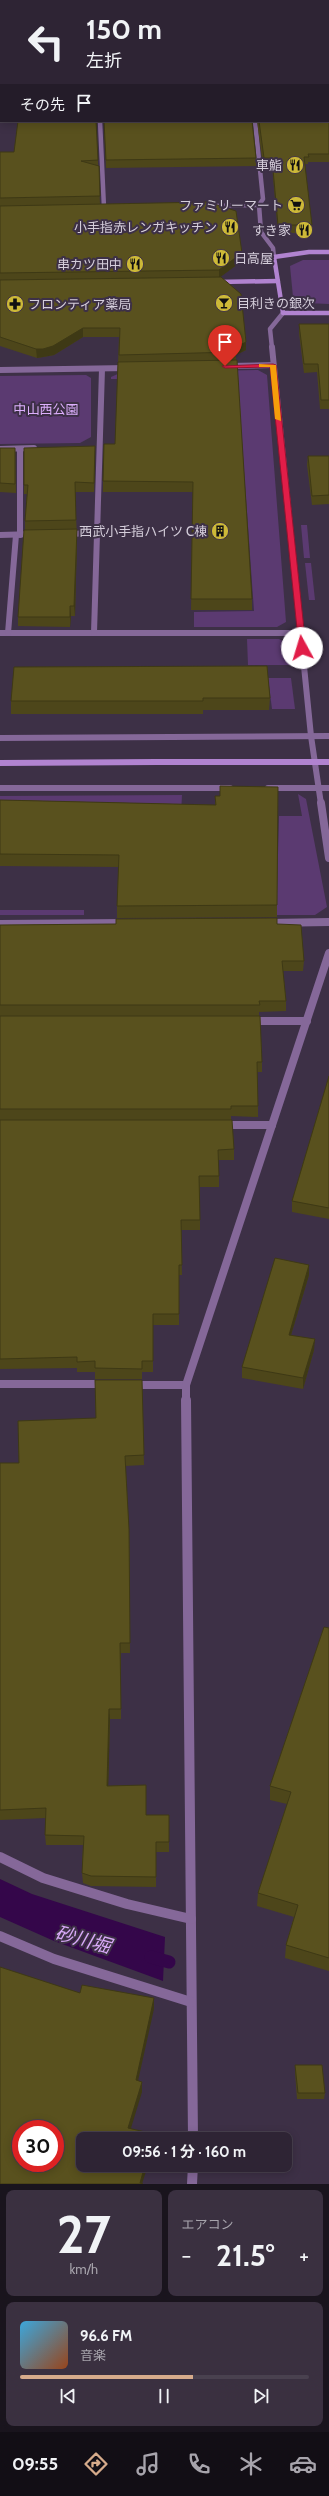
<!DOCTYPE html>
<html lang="ja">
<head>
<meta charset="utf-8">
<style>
	:root { --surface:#2e2434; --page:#3a3040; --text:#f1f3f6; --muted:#a7a4ac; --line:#49414f; --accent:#d6ab8b }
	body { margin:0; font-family:Cabin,"Noto Sans JP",sans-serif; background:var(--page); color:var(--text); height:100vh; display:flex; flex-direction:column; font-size:15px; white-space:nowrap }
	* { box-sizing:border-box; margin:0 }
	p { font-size:13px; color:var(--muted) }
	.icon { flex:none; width:22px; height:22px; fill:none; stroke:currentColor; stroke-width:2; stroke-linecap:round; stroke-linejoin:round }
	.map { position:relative; height:2184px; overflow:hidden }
	.sheet { display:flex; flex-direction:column; gap:6px; padding:6px; background:#19141d; flex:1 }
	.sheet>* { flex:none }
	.hud { position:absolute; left:0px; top:0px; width:329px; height:122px; box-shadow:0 2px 10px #0003,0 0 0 1px var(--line); background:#2e2434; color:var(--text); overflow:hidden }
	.speed { position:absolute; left:12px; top:2120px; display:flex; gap:8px; font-size:20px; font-weight:700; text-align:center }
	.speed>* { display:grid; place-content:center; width:52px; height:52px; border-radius:50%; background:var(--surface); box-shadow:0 2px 10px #0003,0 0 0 1px var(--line); line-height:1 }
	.speed .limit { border:6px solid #d22; background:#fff; color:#111 }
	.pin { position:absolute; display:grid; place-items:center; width:34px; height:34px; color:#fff; margin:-41px -17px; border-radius:50% 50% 50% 0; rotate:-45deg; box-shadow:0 0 4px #0007 }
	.pin .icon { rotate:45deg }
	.me { position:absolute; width:44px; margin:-22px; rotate:354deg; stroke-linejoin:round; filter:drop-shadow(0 0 3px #0008) }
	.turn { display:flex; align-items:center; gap:14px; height:84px; padding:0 20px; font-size:18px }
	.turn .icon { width:52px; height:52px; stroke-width:2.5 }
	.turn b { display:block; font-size:28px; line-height:34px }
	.then { display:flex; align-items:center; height:38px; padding:0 20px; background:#0003; gap:8px; font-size:15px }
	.big { font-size:30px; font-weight:700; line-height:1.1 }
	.sheet .widget { flex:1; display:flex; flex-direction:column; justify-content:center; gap:6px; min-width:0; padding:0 14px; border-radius:8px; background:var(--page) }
	.sheet .dial { align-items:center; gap:0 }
	.dial b { font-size:52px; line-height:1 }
	.song { display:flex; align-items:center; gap:12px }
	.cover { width:48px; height:48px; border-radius:6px; background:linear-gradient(135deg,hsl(200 70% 55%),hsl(20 70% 35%)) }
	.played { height:4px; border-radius:2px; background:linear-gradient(90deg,var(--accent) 60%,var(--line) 60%) }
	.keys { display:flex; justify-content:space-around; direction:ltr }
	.heat { display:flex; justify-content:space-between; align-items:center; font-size:22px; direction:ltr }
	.sheet .tiles { flex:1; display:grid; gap:6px; grid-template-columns:1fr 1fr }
	.widget:last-child { grid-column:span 2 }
	.trip { position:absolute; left:76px; top:2132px; width:216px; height:40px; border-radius:8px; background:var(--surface); box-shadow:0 2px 10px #0003,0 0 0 1px var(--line); font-weight:700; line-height:40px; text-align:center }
	.tab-bar { display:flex; height:64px; justify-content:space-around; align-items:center; background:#120e15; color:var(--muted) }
	.tab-bar .icon { width:28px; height:28px }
	.tab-bar .on { color:var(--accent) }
	.tab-bar b { font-size:18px; color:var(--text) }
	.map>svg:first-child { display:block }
	.green { fill:#5b3a71 }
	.water { fill:#34064a }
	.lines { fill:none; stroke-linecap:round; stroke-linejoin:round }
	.stream { stroke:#34064a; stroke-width:13 }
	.street-far3 { stroke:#856899; stroke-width:4.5 }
	.street-far2 { stroke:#856899; stroke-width:6 }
	.street-far1 { stroke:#856899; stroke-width:8 }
	.street { stroke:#856899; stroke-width:10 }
	.secondary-far1 { stroke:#b183d0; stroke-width:4.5 }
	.secondary { stroke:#b183d0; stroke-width:6 }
	.secondary-bridge { stroke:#b183d0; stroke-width:6 }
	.wall { fill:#4d461a }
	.shaded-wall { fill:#3e3915 }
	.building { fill:#59511e; stroke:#3e3915; fill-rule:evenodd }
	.route { fill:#e11d48; stroke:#92132f }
	.slow { fill:#f59e0b }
	.labels { text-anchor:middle; stroke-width:4; stroke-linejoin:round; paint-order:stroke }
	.far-poi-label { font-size:13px; fill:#d5cedb; stroke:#3d3046; text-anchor:end }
	.far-park-label { font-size:13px; fill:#ddaffd; stroke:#3d3046 }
	.near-water-label { font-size:19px; font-style:italic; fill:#d8aaf8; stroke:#3d3046 }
</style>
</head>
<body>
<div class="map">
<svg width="329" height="2184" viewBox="0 0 329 2184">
	<rect width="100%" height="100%" fill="#3d3046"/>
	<g class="green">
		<path d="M303 260H329V304L306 303 293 297 290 266Z"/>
		<path d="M258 370 267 375 286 622 277 627H194V612L254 611 238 386 168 379H111V377L120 373Z"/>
		<path d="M86 375 91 378V437L80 443 0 444V376Z"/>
		<path d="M301 525H307L310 558H304Z"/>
		<path d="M305 563H311L315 600H309Z"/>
		<path d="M247 639H279L289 644 290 665H248Z"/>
		<path d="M268 678H291L295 709H272Z"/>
		<path d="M298 794 306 799 327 907 315 915H193L277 892 279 816H302Z"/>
		<path d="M182 795 181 814 0 811V796Z"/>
		<rect x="0" y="910" width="84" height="5"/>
	</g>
	<path class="water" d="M0 1879 32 1894 165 1937 163 1981 54 1941 0 1917Z"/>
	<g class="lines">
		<path class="stream" d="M151 1957 169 1962"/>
		<g class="street-far3">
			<path d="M100 121 104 208"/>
			<path d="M255 121 263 199 259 205"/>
			<path d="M212 206 259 205 261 232 273 248 274 257"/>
			<path d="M272 348 270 329 283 313"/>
		</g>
		<g class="street-far2">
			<path d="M272 347 311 736 321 804"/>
			<path d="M228 366 273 365"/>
			<path d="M0 370 128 368"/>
			<path d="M0 449 34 448"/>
			<path d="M20 449V535"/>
			<path d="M66 534 98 533"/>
			<path d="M0 535 35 534"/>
			<path d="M0 633H301"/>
			<path d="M8 633 16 535"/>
			<path d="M94 633 102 369"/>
			<path d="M0 738 329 736"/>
			<path d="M0 788H230"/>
			<path d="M268 788H329"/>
		</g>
		<g class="street-far1">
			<path d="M321 803 329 858"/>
			<path d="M268 923 329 922"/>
			<path d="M0 924 126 923"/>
			<path d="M251 1021H307"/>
			<path d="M223 1125H272"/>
			<path d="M0 1384H105"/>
			<path d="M133 1385H186"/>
			<path d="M186 1401V1385L329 953"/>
		</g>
		<g class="street">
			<path d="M186 1400 193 2139"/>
			<path d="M0 1857 43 1878 127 1904 191 1919"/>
			<path d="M0 1936 54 1959 191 2002"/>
			<path d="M192 2184 193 2165"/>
		</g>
		<g class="secondary-far1">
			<path d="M329 252H309L274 257 283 313H329"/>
			<path d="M217 282 278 281"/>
		</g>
		<path class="secondary" d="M0 763 157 762"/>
		<path class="secondary-bridge" d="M157 762H329"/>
	</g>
	<g class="wall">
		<path d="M106 0H329V49H328V1H107Z"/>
		<rect x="0" y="3" width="1" height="44"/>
		<path d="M329 92V162H308V164H305L312 225V233H278L272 166H263L257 121H328Z"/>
		<path d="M96 121 100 204 242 261 220 277 246 350 236 355V360L252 599V610H191L193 492H103V481L115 444 119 337H83L54 355 43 357 37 358 0 346V152H14Z"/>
		<path d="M104 121 256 158V166L106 168Z"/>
		<path d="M299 324H329V409H320L317 372 304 373 299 333Z"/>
		<path d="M95 446 94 492H75L77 538 75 616H71L70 627 18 626V617L25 530V521L27 494H24V485Z"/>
		<path d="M0 448H15L16 493 0 492Z"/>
		<path d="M308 456H329V504L312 505 307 465Z"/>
		<path d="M267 666 270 698 269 710H203V714H11V701Z"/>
		<path d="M215 796 277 905V917L117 918V906L119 867 0 866V800L215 805Z"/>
		<path d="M277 924 304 961 303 971H283L286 1001V1011L259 1012V1016H0V925Z"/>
		<path d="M0 1016 262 1062V1072H257L258 1106V1117L231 1116V1120H0Z"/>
		<path d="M329 1076V1219L292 1212V1201Z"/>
		<path d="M0 1120 234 1149V1160H218L219 1176V1187H200V1230H181L182 1275H179V1325H153V1372H142V1379H95V1372H77V1368L0 1369Z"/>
		<path d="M309 1265V1275L291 1335 314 1350 303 1389 242 1378V1367Z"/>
		<path d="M142 1380 144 1465 125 1466 129 1529 130 1653H121V1719H110L108 1786 146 1815H169V1852H156V1887L91 1886 83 1883 82 1873 83 1845H46L45 1835 46 1818 0 1820V1463H19L96 1418Z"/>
		<path d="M329 1628V1971L285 1958 286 1945 294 1917 257 1906 258 1893 287 1804 270 1800V1786Z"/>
		<path d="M295 2065 325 2093 324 2099H297L295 2072Z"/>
	</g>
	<g class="shaded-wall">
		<path d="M242 253V261L219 278V270Z"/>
		<path d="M83 328V337L54 355 43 357 37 358 36 349Z"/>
		<path d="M246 342V350L236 355V347Z"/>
		<path d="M95 446V455L94 492V483Z"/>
		<path d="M77 529V538L75 616 74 606Z"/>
		<path d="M70 606 71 616 70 627Z"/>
		<path d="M309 1265V1275L288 1345 289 1335Z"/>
		<path d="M315 1339 314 1350 303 1389V1378Z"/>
		<path d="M109 1709 110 1719 108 1796 107 1786Z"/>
		<path d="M154 1998V2009L136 2090V2080Z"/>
		<path d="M142 2082V2092L128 2138V2128Z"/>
		<path d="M145 2165H148L142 2184H140Z"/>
	</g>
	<g class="building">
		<path d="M108 0H329V42H328V1H108Z"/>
		<rect x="0" y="3" width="1" height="36"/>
		<path d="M328 92H329V154H308L309 157H304L312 225H278L272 158H264L259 121H328Z"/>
		<path d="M18 121H96L98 160 81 161 99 166 100 196 0 198V152H14Z"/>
		<path d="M104 121H252L256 158 106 160Z"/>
		<path d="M208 202 236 211 242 253 219 270 0 273V206Z"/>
		<path d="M221 277 241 294 246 342 236 347V352L119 355 120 328H83L53 346 43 349H36L0 337V280Z"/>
		<path d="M299 324H329V400H321L318 364H304Z"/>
		<path d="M237 360 252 599H191L193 482 103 481 104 444H115L118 362Z"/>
		<path d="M95 446 94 483 75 482 76 520 25 521 28 485H24V448Z"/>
		<path d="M0 448H15V484L0 483Z"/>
		<path d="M308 456H329V495L312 496Z"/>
		<path d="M77 529 74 606H70V617H18L24 530Z"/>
		<path d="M267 666 270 698H203V701H11L14 667Z"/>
		<path d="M220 786 278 787 277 905 117 906 119 855 0 854V800L216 805 215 796H220Z"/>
		<path d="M277 918V924L301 925 304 961H282L286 1001H259L260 1005H0V925L116 924V919Z"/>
		<path d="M0 1016H260L262 1062H257L258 1106H231V1109H0Z"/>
		<path d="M329 1076V1208L292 1201Z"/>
		<path d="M0 1120H232L234 1149 218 1150 219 1176H199L200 1220H181L182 1265H179V1314H153V1361H142V1369L95 1368V1361L77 1362V1357L0 1359Z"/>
		<path d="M275 1258 309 1265 289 1335 315 1339 303 1378 242 1367Z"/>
		<path d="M95 1380H142L144 1455 125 1456 129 1529 130 1643H120L121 1709H109L107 1786 146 1785V1815H169V1842H156V1877L91 1876 82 1873 84 1836 45 1835 46 1808 0 1810V1463H19L18 1421 96 1418Z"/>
		<path d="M324 1627 329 1628V1958L286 1945 298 1905 258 1893 291 1792 270 1786Z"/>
		<path d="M0 1967 80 1993 82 1985 154 1998 136 2080 142 2082 128 2128 154 2134 152 2139H83V2165H145L140 2183 143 2184H0ZM21 2129H55V2163H21Z"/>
		<path d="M295 2065H322L325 2093H298Z"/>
	</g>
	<path class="route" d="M273 364 276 365 306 648 302 650 299 648 270 367 225 368 222 366Z"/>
	<path class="slow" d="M259 364 276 365 281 421 275 419 270 367H259Z"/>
	<defs>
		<symbol id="restaurant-disc" viewBox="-11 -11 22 22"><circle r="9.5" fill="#cdb938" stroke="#3d3046"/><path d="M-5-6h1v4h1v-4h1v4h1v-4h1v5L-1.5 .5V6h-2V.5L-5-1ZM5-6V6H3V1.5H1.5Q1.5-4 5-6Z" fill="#111"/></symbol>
		<symbol id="supermarket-disc" viewBox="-11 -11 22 22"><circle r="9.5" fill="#cdb938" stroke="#3d3046"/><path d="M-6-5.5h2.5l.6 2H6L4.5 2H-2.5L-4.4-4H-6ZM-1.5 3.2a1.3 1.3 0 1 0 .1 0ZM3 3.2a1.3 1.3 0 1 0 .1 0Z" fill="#111"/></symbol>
		<symbol id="bar-disc" viewBox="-11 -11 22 22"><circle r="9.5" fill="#cdb938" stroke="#3d3046"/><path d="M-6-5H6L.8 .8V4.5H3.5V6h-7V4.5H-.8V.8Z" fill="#111"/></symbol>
		<symbol id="pharmacy-disc" viewBox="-11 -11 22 22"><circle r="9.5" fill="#cdb938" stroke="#3d3046"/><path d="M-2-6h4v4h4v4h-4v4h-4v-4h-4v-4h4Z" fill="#111"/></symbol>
		<symbol id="building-disc" viewBox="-11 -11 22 22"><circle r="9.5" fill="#cdb938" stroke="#3d3046"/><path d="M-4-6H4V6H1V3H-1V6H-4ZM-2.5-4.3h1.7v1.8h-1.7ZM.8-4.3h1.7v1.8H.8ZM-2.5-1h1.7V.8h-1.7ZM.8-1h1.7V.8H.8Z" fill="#111"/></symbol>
	</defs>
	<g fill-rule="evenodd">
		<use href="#restaurant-disc" x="285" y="155" width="20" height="20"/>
		<use href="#supermarket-disc" x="286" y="195" width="20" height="20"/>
		<use href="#restaurant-disc" x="220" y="217" width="20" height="20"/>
		<use href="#restaurant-disc" x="294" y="220" width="20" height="20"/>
		<use href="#restaurant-disc" x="211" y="248" width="20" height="20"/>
		<use href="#restaurant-disc" x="125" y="254" width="20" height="20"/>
		<use href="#bar-disc" x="214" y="293" width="20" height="20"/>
		<use href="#pharmacy-disc" x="5" y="294" width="20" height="20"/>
		<use href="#building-disc" x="210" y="521" width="20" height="20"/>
	</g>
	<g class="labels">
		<g class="far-poi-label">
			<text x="282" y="170">車鮨</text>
			<text x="283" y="210">ファミリーマート</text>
			<text x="217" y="232">小手指赤レンガキッチン</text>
			<text x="291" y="235">すき家</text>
			<text x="234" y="263" text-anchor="start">日高屋</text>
			<text x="122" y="269">串カツ田中</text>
			<text x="237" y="308" text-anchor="start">目利きの銀次</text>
			<text x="28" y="309" text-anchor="start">フロンティア薬局</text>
			<text x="207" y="536">西武小手指ハイツ C棟</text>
		</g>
		<g class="far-park-label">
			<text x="46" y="414">中山西公園</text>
		</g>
		<g class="near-water-label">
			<text transform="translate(83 1939) rotate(15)" y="7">砂川堀</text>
		</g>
	</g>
</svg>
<div class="speed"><div class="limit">30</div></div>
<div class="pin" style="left:225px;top:366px;background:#d93025"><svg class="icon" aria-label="arrive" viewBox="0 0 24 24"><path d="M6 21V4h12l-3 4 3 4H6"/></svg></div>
<svg class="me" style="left:302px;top:648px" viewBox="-20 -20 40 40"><circle r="19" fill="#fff"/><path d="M0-13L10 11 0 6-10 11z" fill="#e11d48"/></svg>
<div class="trip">09:56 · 1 分 · 160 m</div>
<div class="hud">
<div class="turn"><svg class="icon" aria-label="left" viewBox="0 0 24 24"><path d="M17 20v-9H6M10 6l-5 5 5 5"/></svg><div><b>150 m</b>左折</div></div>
<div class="then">その先<svg class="icon" aria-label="arrive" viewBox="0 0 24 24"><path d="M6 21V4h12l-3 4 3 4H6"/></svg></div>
</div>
</div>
<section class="sheet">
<div class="tiles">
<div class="widget dial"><b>27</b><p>km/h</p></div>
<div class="widget"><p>エアコン</p>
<div class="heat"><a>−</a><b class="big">21.5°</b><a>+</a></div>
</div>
<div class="widget">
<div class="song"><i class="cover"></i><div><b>96.6 FM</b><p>音楽</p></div></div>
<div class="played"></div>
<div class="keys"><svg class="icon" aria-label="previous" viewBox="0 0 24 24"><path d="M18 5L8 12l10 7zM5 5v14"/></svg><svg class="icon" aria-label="pause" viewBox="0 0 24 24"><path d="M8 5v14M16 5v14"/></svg><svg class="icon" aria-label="next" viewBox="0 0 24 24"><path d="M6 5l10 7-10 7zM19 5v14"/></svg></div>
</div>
</div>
</section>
<nav class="tab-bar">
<b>09:55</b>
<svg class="icon on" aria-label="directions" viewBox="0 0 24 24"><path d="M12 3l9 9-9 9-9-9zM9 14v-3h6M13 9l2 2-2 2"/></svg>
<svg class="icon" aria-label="music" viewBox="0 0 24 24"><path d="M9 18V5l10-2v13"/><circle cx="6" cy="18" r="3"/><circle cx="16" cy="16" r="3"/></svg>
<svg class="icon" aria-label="phone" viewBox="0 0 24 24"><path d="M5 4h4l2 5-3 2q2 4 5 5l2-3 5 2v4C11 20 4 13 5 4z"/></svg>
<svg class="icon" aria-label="climate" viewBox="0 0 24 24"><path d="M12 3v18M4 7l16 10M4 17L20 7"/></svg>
<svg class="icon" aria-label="car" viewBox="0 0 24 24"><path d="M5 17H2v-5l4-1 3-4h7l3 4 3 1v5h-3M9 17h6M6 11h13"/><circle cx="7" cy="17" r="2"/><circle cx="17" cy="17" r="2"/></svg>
</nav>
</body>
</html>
